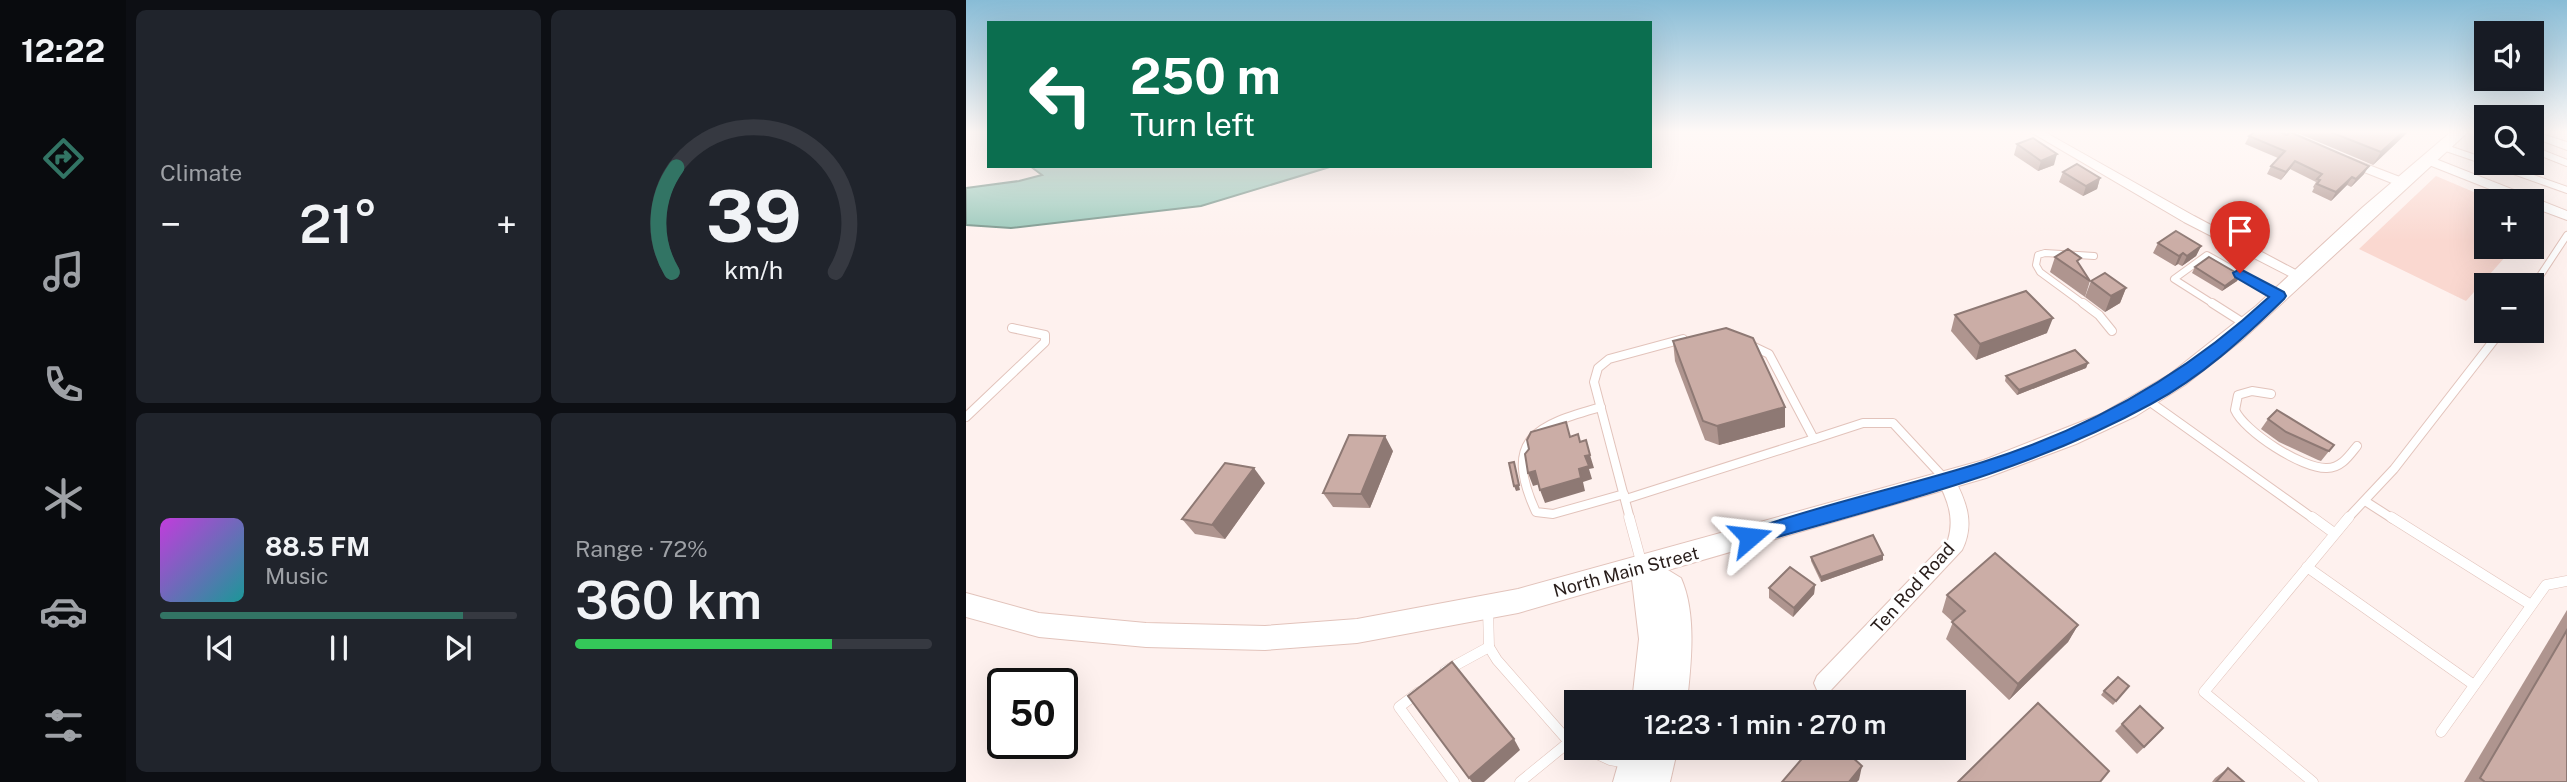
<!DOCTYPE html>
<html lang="en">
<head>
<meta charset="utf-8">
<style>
	:root { --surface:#171b24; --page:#20242c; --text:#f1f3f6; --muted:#9ea1a6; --line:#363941; --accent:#327464 }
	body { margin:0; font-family:"Public Sans",sans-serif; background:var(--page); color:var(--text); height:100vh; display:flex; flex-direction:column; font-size:26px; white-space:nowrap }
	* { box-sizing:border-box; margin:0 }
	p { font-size:23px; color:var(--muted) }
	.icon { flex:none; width:38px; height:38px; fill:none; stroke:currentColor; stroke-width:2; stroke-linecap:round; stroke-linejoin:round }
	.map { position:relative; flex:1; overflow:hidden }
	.details { display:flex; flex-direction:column; gap:10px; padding:10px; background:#0d0f14; width:840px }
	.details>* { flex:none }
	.top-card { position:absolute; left:21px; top:21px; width:665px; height:147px; border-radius:0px; box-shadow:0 7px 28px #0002; background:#0b6e4f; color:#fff; overflow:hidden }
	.fabs { position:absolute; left:1508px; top:21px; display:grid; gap:14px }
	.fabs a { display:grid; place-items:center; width:70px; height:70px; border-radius:0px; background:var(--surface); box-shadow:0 7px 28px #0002; font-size:35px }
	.speed { position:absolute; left:21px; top:668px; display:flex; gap:14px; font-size:35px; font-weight:700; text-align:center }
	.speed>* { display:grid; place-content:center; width:91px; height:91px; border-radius:50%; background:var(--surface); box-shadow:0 7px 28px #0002; line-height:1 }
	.speed .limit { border:4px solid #111; border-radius:10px; background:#fff; color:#111 }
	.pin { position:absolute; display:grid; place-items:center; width:60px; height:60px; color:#fff; margin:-72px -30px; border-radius:50% 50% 50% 0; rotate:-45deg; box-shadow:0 0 7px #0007 }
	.pin .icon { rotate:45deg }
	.me { position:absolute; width:77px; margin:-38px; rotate:73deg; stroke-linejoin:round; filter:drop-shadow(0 0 5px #0008) }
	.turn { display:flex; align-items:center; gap:24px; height:147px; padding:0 28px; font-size:32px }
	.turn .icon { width:91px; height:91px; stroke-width:2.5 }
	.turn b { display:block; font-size:49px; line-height:60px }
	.big { font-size:52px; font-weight:600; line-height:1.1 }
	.details .tile { flex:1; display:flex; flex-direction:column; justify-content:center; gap:10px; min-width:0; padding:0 24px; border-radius:10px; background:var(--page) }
	.details .dial { align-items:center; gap:0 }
	.dial svg { height:182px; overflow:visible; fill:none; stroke:var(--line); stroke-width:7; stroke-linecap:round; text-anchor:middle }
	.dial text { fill:var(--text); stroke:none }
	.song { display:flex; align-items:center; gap:21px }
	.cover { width:84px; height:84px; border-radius:10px; background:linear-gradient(135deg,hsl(290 70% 55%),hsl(180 70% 35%)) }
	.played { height:7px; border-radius:4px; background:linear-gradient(90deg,var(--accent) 85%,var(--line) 85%) }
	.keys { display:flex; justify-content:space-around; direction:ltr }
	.heat { display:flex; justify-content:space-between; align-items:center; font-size:38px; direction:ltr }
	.charge { height:10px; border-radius:5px; background:linear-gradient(90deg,#34c759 72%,var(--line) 0) }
	.details .tiles { flex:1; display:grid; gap:10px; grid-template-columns:repeat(2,1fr) }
	.trip { position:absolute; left:598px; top:690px; width:402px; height:70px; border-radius:0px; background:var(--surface); box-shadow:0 7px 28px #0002; font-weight:600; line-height:70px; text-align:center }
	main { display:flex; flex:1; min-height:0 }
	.dock { display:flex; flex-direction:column; width:126px; justify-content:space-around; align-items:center; background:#090b0e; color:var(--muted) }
	.dock .icon { width:49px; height:49px }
	.dock .on { color:var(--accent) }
	.dock b { font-size:32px; color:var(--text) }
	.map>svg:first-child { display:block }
	.green { fill:#fad8d0 }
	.water { fill:#99c8ba; stroke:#77948a; stroke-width:2 }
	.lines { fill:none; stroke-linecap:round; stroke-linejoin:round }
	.lane-far2-casing { stroke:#e2c3bb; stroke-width:8 }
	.lane-far1-casing { stroke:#e2c3bb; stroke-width:10 }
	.lane-casing { stroke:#e2c3bb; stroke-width:11 }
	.street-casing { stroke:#e2c3bb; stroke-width:2 }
	.secondary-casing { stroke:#e2c3bb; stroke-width:2 }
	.lane-far2 { stroke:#fff; stroke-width:6 }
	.lane-far1 { stroke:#fff; stroke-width:8 }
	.lane { stroke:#fff; stroke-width:10 }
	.street { fill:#fff; fill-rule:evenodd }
	.secondary { fill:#fff; fill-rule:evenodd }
	.wall { fill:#af958f }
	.shaded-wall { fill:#8e7974 }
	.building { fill:#cbada6; stroke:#8e7974; stroke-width:2 }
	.route { fill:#1a73e8; stroke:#114b97; stroke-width:2 }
	.labels { text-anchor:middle; stroke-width:6; stroke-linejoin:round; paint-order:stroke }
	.street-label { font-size:18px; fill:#271c19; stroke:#fff }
</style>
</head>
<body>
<main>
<nav class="dock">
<b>12:22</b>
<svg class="icon on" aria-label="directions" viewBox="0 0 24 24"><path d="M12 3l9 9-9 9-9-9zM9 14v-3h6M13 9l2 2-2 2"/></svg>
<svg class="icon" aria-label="music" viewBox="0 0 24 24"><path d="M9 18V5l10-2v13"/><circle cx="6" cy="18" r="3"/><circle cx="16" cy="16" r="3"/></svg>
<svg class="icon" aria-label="phone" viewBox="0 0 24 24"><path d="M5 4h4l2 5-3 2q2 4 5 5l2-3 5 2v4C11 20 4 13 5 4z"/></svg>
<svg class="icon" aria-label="climate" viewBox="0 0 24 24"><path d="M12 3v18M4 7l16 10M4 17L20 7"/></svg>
<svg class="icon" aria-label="car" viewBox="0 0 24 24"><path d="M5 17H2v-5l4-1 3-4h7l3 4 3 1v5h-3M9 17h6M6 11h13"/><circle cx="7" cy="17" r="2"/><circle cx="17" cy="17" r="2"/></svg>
<svg class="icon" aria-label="filters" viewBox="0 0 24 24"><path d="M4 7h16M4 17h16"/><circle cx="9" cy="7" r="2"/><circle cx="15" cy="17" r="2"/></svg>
</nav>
<section class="details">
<div class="tiles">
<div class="tile"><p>Climate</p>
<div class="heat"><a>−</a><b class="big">21°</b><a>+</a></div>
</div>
<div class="tile dial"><svg viewBox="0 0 100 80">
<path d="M14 69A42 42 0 1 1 86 69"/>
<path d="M14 69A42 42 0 0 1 16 23" stroke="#327464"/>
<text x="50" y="56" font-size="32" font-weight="700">39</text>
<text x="50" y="72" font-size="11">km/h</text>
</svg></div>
<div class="tile">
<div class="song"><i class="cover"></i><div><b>88.5 FM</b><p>Music</p></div></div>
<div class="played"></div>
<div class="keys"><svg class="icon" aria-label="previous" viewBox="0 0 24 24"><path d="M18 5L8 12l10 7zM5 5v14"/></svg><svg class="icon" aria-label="pause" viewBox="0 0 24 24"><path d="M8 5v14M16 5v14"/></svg><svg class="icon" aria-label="next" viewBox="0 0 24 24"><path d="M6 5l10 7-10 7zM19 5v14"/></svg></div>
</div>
<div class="tile"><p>Range · 72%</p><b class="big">360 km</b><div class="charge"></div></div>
</div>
</section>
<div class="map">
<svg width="1601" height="782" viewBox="0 0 1601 782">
	<rect width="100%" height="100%" fill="#fef1ee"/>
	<path class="green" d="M1470 176 1529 201H1521V247H1548L1500 301 1393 249Z"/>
	<path class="water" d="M64 166H367L235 206 45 228 0 225V188L53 181 76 175Z"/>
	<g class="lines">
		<defs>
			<g id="lane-far2">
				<path d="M1477 147 1521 162"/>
				<path d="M1566 149 1601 163"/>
				<path d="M1525 163 1601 190"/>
				<path d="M1566 288 1601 235"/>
				<path d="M1119 305 1074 272 1070 265 1072 255 1079 253 1128 256"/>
				<path d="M1249 305 1208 279 1241 255 1312 295"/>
			</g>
			<g id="lane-far1">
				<path d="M1117 303 1133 315 1146 331"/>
				<path d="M1246 303 1279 324"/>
				<path d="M782 344 803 354 848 439 897 423H927L978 478"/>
				<path d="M1305 394 1286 391 1272 395 1269 410C1278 431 1336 469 1361 468 1375 468 1383 456 1391 446"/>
				<path d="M1180 399 1348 519"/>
				<path d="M635 407C571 425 536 438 570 512L587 514 658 494"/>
				<path d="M0 417 79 342V335L46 328"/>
				<path d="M660 499 848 439"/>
				<path d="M1399 501 1427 519"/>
				<path d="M664 519 628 382 632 368 643 359 717 339"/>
				<path d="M1381 519 1428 469 1535 331"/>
			</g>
			<g id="lane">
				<path d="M663 517 676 565"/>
				<path d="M1346 517 1368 533"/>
				<path d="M1425 517 1565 605"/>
				<path d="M1341 567 1508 685"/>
				<path d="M522 609 523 647"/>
				<path d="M479 671 523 647 531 660 603 742 611 745"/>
				<path d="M453 692 433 707 488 782"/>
				<path d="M1475 732 1580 585 1601 581"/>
				<path d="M616 747 644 760 661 763"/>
				<path d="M554 782 603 742"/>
				<path d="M1347 782 1238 692 1383 517"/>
			</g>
			<g id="street">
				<path d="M1063 131H1077L1228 216 1341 276 1339 279H1329L1218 222Z"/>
				<path d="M1566 131 1601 142V150L1566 137Z"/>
				<path d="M1462 156 1601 211V220L1566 207V201H1554L1458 163V157Z"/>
				<path d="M1382 157 1439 179 1441 182 1435 186 1431 185 1378 164 1376 161Z"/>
				<path d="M980 472 986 474C999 499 1010 522 996 550L865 690 858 693 851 690 848 683 851 676 982 540C989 517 981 499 971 479L974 474Z"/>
			</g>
			<g id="secondary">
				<path d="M1486 131H1503L1276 340 1219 385 1170 416 1110 444 1020 478 702 570 715 578C731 614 725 664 721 702H666L673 639 666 580 552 613 391 643 299 650 180 647 73 637 0 617V593L73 613 180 623 299 626 391 619 552 589 1018 460 1135 414 1204 374 1290 306 1397 207Z"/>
				<path d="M657 747H712L704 782H647Z"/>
			</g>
		</defs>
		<use href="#lane-far2" class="lane-far2-casing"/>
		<use href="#lane-far1" class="lane-far1-casing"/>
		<use href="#lane" class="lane-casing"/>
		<use href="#street" class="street-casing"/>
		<use href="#secondary" class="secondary-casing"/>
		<use href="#lane-far2" class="lane-far2"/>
		<use href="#lane-far1" class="lane-far1"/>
		<use href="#lane" class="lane"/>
		<use href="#street" class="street"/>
		<use href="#secondary" class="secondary"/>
	</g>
	<g class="wall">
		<path d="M1330 131H1443L1407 165 1329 132Z"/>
		<path d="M1283 136 1398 174 1385 187 1381 185 1365 201 1346 192 1348 188 1347 187 1350 182 1324 169 1315 180 1301 174 1305 166 1312 158 1279 144Z"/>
		<path d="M1051 144 1088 165 1072 171 1048 155Z"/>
		<path d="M1097 172 1134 178 1131 189 1117 196 1093 182Z"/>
		<path d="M1192 243 1235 246 1230 256 1216 266 1212 264 1209 266 1187 253Z"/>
		<path d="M1089 257 1113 264 1124 281 1119 297 1084 272Z"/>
		<path d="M1229 267 1274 275 1271 281 1256 291 1226 273Z"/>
		<path d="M1125 281 1160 288 1154 303 1139 312 1119 297Z"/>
		<path d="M989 315 1081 333 1010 360 985 331Z"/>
		<path d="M707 341 819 427 753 445 739 440 709 361Z"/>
		<path d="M1122 363 1120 368 1051 395 1039 381 1040 376Z"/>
		<path d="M1302 419 1368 445 1355 461 1352 460 1313 442 1295 429Z"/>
		<path d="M427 451 404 508 367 507 357 493Z"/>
		<path d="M299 483 259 539 229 534 216 519Z"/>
		<path d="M917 555V560L855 582 845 561V557Z"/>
		<path d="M849 585 848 594 827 617 803 598V588Z"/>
		<path d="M981 595 1112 625 1102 642 1043 700 980 639 987 622 976 612Z"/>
		<path d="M1601 610V782H1498Z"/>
		<path d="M1163 686 1147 705 1135 695 1138 691Z"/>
		<path d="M1156 724 1190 736 1171 754 1149 731Z"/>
		<path d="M1262 768 1278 782H1246L1249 778Z"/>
	</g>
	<g class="shaded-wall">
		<path d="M1438 131H1443L1407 165 1415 152Z"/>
		<path d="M1091 154 1088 165 1072 171 1075 161Z"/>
		<path d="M1329 161 1324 169 1315 180 1320 172Z"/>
		<path d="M1403 166 1398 174 1385 187 1390 179Z"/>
		<path d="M1386 177 1381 185 1365 201 1370 192Z"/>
		<path d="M1134 178 1131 189 1117 196 1120 186Z"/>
		<path d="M1235 246 1230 256 1216 266 1221 256Z"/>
		<path d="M1217 253 1212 264 1209 266 1213 256Z"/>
		<path d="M1274 275 1271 281 1256 291 1259 286Z"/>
		<path d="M1160 288 1154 303 1139 312 1145 296Z"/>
		<path d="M1087 318 1081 333 1010 360 1014 344Z"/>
		<path d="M1122 363 1120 368 1051 395 1053 390Z"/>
		<path d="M819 407V427L753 445 751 426Z"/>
		<path d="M419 436 427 451 404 508 395 494Z"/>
		<path d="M624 455 628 468 623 469 626 479 617 482 619 491 579 503 574 490 613 469 619 456Z"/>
		<path d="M548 462 554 490 550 491 548 486Z"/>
		<path d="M288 468 299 483 259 539 246 525Z"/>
		<path d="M569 471 574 484 567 486 562 473Z"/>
		<path d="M917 555V560L855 582V577Z"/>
		<path d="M849 585 848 594 827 617 828 608Z"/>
		<path d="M1112 625 1102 642 1043 700 1052 684Z"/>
		<path d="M548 739 554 750 518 782H506L503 778Z"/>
		<path d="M896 766 893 780 891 782H883Z"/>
	</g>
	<g class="building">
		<path d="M1290 131H1311L1321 135 1324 132 1403 166 1390 179 1386 177 1370 192 1351 184 1354 180 1351 179 1356 174 1329 161 1320 172 1305 166 1319 151 1283 136Z"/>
		<path d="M1362 131H1438L1415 152Z"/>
		<path d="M1067 138 1091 154 1075 161 1051 144Z"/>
		<path d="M1111 164 1134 178 1120 186 1097 172Z"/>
		<path d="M1210 231 1235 246 1221 256 1217 253 1213 256 1192 243Z"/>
		<path d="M1102 249 1115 258 1111 261 1124 281 1089 257Z"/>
		<path d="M1243 257 1274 275 1259 286 1229 267Z"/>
		<path d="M1139 273 1160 288 1145 296 1125 281Z"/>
		<path d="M1060 291 1087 318 1014 344 989 315Z"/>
		<path d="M760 328 787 338 819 407 751 426 737 421 707 341Z"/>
		<path d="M1109 350 1122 363 1053 390 1040 376Z"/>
		<path d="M1311 410 1368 445 1363 451 1360 450 1320 432 1302 419Z"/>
		<path d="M600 422 604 437 612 434 614 442 620 440 624 455 619 456 623 466 613 469 615 478 574 490 569 471 562 473 559 454 563 449 561 440 565 432Z"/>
		<path d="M383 435 419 436 395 494 357 493Z"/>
		<path d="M548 462 553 485 548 486 543 463Z"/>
		<path d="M259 463 288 468 246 525 216 519Z"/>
		<path d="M907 535 917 555 855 577 845 557Z"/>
		<path d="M1029 553 1112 625 1052 684 986 622 999 611 981 595Z"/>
		<path d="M824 567 849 585 828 608 803 588Z"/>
		<path d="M1601 630V782H1519L1514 778Z"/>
		<path d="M486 662 548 739 503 778 442 696Z"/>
		<path d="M1152 677 1163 686 1150 701 1138 691Z"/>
		<path d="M1072 703 1143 771 1134 782H992Z"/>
		<path d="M1174 706 1197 728 1178 747 1156 724Z"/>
		<path d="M846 747H875L896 766 883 782H816Z"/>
		<path d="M1262 768 1278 782H1250Z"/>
	</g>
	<linearGradient id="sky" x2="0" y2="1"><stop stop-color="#88bcd6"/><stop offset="0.55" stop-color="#fff9f7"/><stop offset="1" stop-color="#fff9f7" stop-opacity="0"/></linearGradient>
	<rect width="1601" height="240" fill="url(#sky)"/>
	<path class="route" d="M1274 269 1318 292 1320 296 1318 299C1278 338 1234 378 1185 404 1060 473 920 505 784 545L778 543 775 537 778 532C856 504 938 487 1017 462 1126 428 1220 374 1303 297L1269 277 1267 273Z"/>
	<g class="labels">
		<g class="street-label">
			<text transform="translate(660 572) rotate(-15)" y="6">North Main Street</text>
			<text transform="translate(947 588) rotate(-48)" y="6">Ten Rod Road</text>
		</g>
	</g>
</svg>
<div class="fabs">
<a><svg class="icon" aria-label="sound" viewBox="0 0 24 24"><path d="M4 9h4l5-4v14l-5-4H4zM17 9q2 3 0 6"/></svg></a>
<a><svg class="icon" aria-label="search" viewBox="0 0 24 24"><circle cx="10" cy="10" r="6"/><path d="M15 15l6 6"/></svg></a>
<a>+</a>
<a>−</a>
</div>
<div class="speed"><div class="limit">50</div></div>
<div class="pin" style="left:1274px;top:273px;background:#d93025"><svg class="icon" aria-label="arrive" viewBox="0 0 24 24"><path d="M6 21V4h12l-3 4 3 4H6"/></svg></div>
<svg class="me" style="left:784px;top:537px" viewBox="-20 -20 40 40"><path d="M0-17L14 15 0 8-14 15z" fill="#1a73e8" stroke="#fff" stroke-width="4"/></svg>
<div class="trip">12:23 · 1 min · 270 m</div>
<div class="top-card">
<div class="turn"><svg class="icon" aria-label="left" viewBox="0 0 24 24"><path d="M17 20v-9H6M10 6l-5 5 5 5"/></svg><div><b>250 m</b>Turn left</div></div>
</div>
</div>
</main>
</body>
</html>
